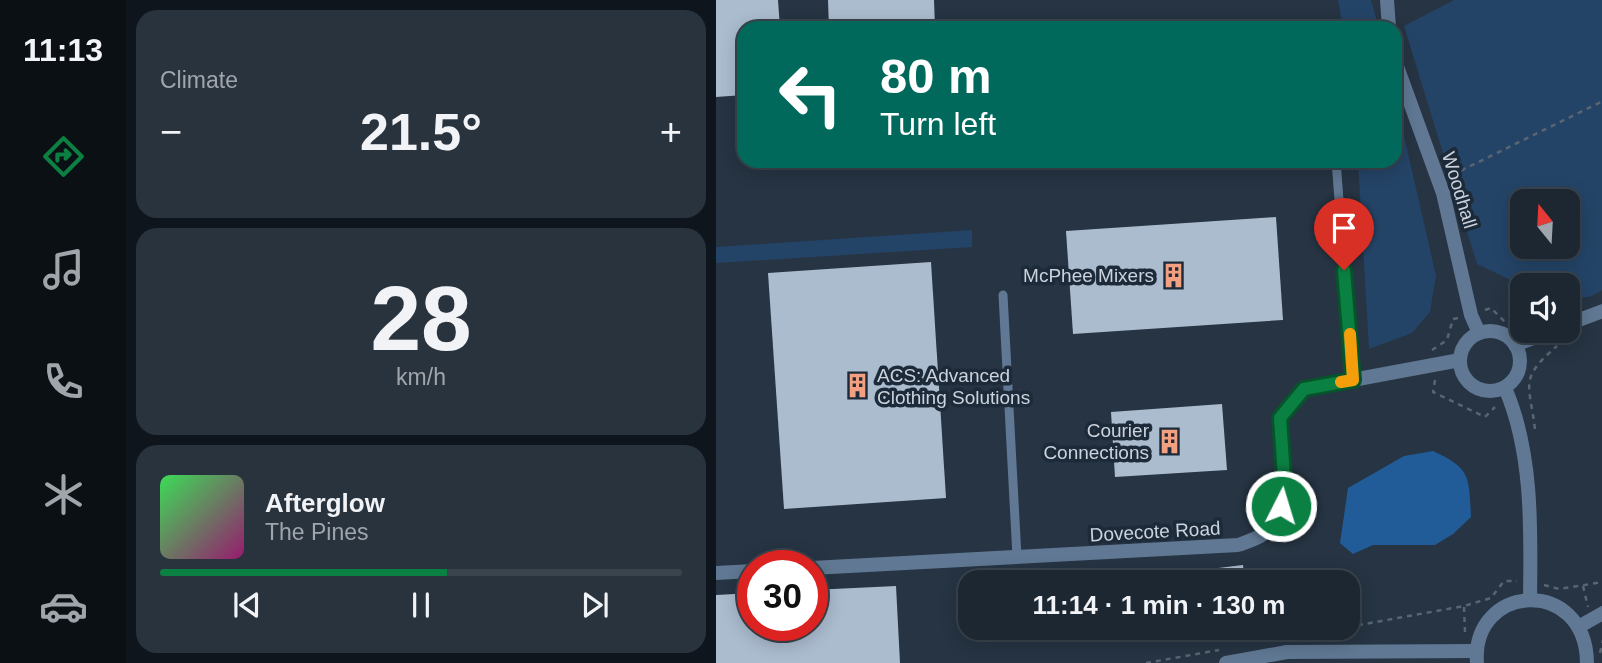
<!DOCTYPE html>
<html lang="en">
<head>
<meta charset="utf-8">
<style>
	:root { --surface:#1c2732; --page:#29333e; --text:#f1f3f6; --muted:#a0a5ac; --line:#3a444d; --accent:#0b8043 }
	body { margin:0; font-family:Helvetica,sans-serif; background:var(--page); color:var(--text); height:100vh; display:flex; flex-direction:column; font-size:26px; white-space:nowrap }
	* { box-sizing:border-box; margin:0 }
	p { font-size:23px; color:var(--muted) }
	.icon { flex:none; width:38px; height:38px; fill:none; stroke:currentColor; stroke-width:2; stroke-linecap:round; stroke-linejoin:round }
	.map { position:relative; flex:1; overflow:hidden }
	.side { display:flex; flex-direction:column; gap:10px; padding:10px; background:#0f151c; width:590px }
	.side>* { flex:none }
	.guide { position:absolute; left:21px; top:21px; width:665px; height:147px; border-radius:21px; box-shadow:0 4px 18px #0003,0 0 0 2px var(--line); background:#00695c; color:#fff; overflow:hidden }
	.needle { width:46px; rotate:342deg }
	.fabs { position:absolute; left:794px; top:189px; display:grid; gap:14px }
	.fabs a { display:grid; place-items:center; width:70px; height:70px; border-radius:14px; background:var(--surface); box-shadow:0 4px 18px #0003,0 0 0 2px var(--line); font-size:35px }
	.speed { position:absolute; left:21px; top:550px; display:flex; gap:14px; font-size:35px; font-weight:700; text-align:center }
	.speed>* { display:grid; place-content:center; width:91px; height:91px; border-radius:50%; background:var(--surface); box-shadow:0 4px 18px #0003,0 0 0 2px var(--line); line-height:1 }
	.speed .limit { border:10px solid #d22; background:#fff; color:#111 }
	.pin { position:absolute; display:grid; place-items:center; width:60px; height:60px; color:#fff; margin:-72px -30px; border-radius:50% 50% 50% 0; rotate:-45deg; box-shadow:0 0 7px #0007 }
	.pin .icon { rotate:45deg }
	.me { position:absolute; width:77px; margin:-38px; rotate:5deg; stroke-linejoin:round; filter:drop-shadow(0 0 5px #0008) }
	.turn { display:flex; align-items:center; gap:24px; height:147px; padding:0 28px; font-size:32px }
	.turn .icon { width:91px; height:91px; stroke-width:2.5 }
	.turn b { display:block; font-size:49px; line-height:60px }
	.big { font-size:52px; font-weight:800; line-height:1.1 }
	.side .widget { flex:1; display:flex; flex-direction:column; justify-content:center; gap:10px; min-width:0; padding:0 24px; border-radius:21px; background:var(--page) }
	.side .dial { align-items:center; gap:0 }
	.dial b { font-size:91px; line-height:1 }
	.song { display:flex; align-items:center; gap:21px }
	.cover { width:84px; height:84px; border-radius:10px; background:linear-gradient(135deg,hsl(130 70% 55%),hsl(320 70% 35%)) }
	.played { height:7px; border-radius:4px; background:linear-gradient(90deg,var(--accent) 55%,var(--line) 55%) }
	.keys { display:flex; justify-content:space-around; direction:ltr }
	.heat { display:flex; justify-content:space-between; align-items:center; font-size:38px; direction:ltr }
	.trip { position:absolute; left:242px; top:570px; width:402px; height:70px; border-radius:21px; background:var(--surface); box-shadow:0 4px 18px #0003,0 0 0 2px var(--line); font-weight:800; line-height:70px; text-align:center }
	main { display:flex; flex:1; min-height:0 }
	.tab-bar { display:flex; flex-direction:column; width:126px; justify-content:space-around; align-items:center; background:#0b1014; color:var(--muted) }
	.tab-bar .icon { width:49px; height:49px }
	.tab-bar .selected { color:var(--accent) }
	.tab-bar b { font-size:32px; color:var(--text) }
	.map>svg:first-child { display:block }
	.green { fill:#244467; fill-rule:evenodd }
	.water { fill:#215c98 }
	.building { fill:#abbccf }
	.lines { fill:none; stroke-linecap:round; stroke-linejoin:round }
	.path { stroke:#596572; stroke-width:2.5; stroke-dasharray:5 5; stroke-linecap:butt }
	.service { stroke:#607893; stroke-width:9 }
	.minor { stroke:#607893; stroke-width:14 }
	.tertiary { stroke:#607893; stroke-width:14 }
	.route-casing { stroke:#07532c; stroke-width:18 }
	.route { stroke:#0b8043; stroke-width:12 }
	.slow { stroke:#f59e0b; stroke-width:12 }
	.labels { text-anchor:middle; stroke-width:7; stroke-linejoin:round; paint-order:stroke }
	.street-label { font-size:19px; fill:#cbd3dd; stroke:#1c2a39 }
	.poi-label { font-size:19px; fill:#cbd3dd; stroke:#1c2a39; text-anchor:end }
</style>
</head>
<body>
<main>
<nav class="tab-bar">
<b>11:13</b>
<svg class="icon selected" aria-label="directions" viewBox="0 0 24 24"><path d="M12 3l9 9-9 9-9-9zM9 14v-3h6M13 9l2 2-2 2"/></svg>
<svg class="icon" aria-label="music" viewBox="0 0 24 24"><path d="M9 18V5l10-2v13"/><circle cx="6" cy="18" r="3"/><circle cx="16" cy="16" r="3"/></svg>
<svg class="icon" aria-label="phone" viewBox="0 0 24 24"><path d="M5 4h4l2 5-3 2q2 4 5 5l2-3 5 2v4C11 20 4 13 5 4z"/></svg>
<svg class="icon" aria-label="climate" viewBox="0 0 24 24"><path d="M12 3v18M4 7l16 10M4 17L20 7"/></svg>
<svg class="icon" aria-label="car" viewBox="0 0 24 24"><path d="M5 17H2v-5l4-1 3-4h7l3 4 3 1v5h-3M9 17h6M6 11h13"/><circle cx="7" cy="17" r="2"/><circle cx="17" cy="17" r="2"/></svg>
</nav>
<section class="side">
<div class="widget"><p>Climate</p>
<div class="heat"><a>−</a><b class="big">21.5°</b><a>+</a></div>
</div>
<div class="widget dial"><b>28</b><p>km/h</p></div>
<div class="widget">
<div class="song"><i class="cover"></i><div><b>Afterglow</b><p>The Pines</p></div></div>
<div class="played"></div>
<div class="keys"><svg class="icon" aria-label="previous" viewBox="0 0 24 24"><path d="M18 5L8 12l10 7zM5 5v14"/></svg><svg class="icon" aria-label="pause" viewBox="0 0 24 24"><path d="M8 5v14M16 5v14"/></svg><svg class="icon" aria-label="next" viewBox="0 0 24 24"><path d="M6 5l10 7-10 7zM19 5v14"/></svg></div>
</div>
</section>
<div class="map">
<svg width="887" height="663" viewBox="0 0 887 663">
	<rect width="100%" height="100%" fill="#263443"/>
	<g class="green">
		<path d="M622 0H655L663 28H627Z"/>
		<path d="M738 0H886L887 290 873 297 852 299V285L807 286 761 264 688 26ZM807 201H852V247H807Z"/>
		<path d="M679 96 720 276 714 312 696 333 653 349 642 161H679Z"/>
		<path d="M256 230V247L0 263V247Z"/>
	</g>
	<path class="water" d="M717 451C755 468 753 477 755 517L737 534 719 545H657L637 554 624 543 632 488 688 456Z"/>
	<g class="building">
		<path d="M0 0H62L64 28H28V95L0 97Z"/>
		<path d="M112 0H218L219 28H113Z"/>
		<path d="M560 217 567 320 357 334 350 231Z"/>
		<path d="M215 262 230 498 68 509 52 273Z"/>
		<path d="M506 404 511 470 399 477 395 412Z"/>
		<path d="M527 565 529 583H495L494 569Z"/>
		<path d="M180 586 184 663H0V595L37 593V625H96V590Z"/>
	</g>
	<g class="lines">
		<g class="path">
			<path d="M736 175 887 101"/>
			<path d="M769 310 775 308 789 322H804L805 326"/>
			<path d="M716 350 731 340 737 319 742 318"/>
			<path d="M719 380 717 392 769 417 779 407"/>
			<path d="M819 429C813 382 803 379 841 346"/>
			<path d="M828 585 843 589 887 582"/>
			<path d="M867 586 872 607"/>
			<path d="M748 607 749 632"/>
			<path d="M632 627 748 606 775 598 788 581H801"/>
			<path d="M578 636 623 628"/>
			<path d="M884 653 887 640"/>
			<path d="M430 663 503 650"/>
		</g>
		<g class="service">
			<path d="M620 161 637 380"/>
			<path d="M287 295 301 557"/>
		</g>
		<g class="minor">
			<path d="M671 0 673 28"/>
			<path d="M679 61 727 193 755 315 763 333"/>
			<path d="M852 324 887 311"/>
			<circle cx="774" cy="361" r="30"/>
			<path d="M799 345 836 331"/>
			<path d="M789 388C817 452 815 531 814 599"/>
			<path d="M96 568 522 545C530 542 541 539 547 534 580 508 567 454 564 418L588 389 744 360"/>
			<path d="M0 573 37 571"/>
		</g>
		<g class="tertiary">
			<path d="M864 626 887 613"/>
			<path d="M510 663 571 652 761 651"/>
			<path d="M761 663C755 583 870 576 871 663"/>
		</g>
	</g>
	<g class="lines">
		<defs>
			<path id="route" d="M565 506 569 491 564 418 588 389 637 380 628 270"/>
		</defs>
		<use href="#route" class="route-casing"/>
		<use href="#route" class="route"/>
		<path class="slow" d="M625 382 637 380 634 334"/>
	</g>
	<defs>
		<symbol id="building-bare" viewBox="-9 -9 18 18"><path d="M-4-6H4V6H1V3H-1V6H-4ZM-2.5-4.3h1.7v1.8h-1.7ZM.8-4.3h1.7v1.8H.8ZM-2.5-1h1.7V.8h-1.7ZM.8-1h1.7V.8H.8Z" fill="#f2a080" stroke="#1c2a39" stroke-width="2.5" paint-order="stroke"/></symbol>
	</defs>
	<g fill-rule="evenodd">
		<use href="#building-bare" x="440" y="258" width="35" height="35"/>
		<use href="#building-bare" x="124" y="368" width="35" height="35"/>
		<use href="#building-bare" x="436" y="424" width="35" height="35"/>
	</g>
	<g class="labels">
		<g class="street-label">
			<text transform="translate(744 190) rotate(73)" y="7">Woodhall</text>
			<text transform="translate(439 531) rotate(-3)" y="7">Dovecote Road</text>
		</g>
		<g class="poi-label">
			<text x="438" y="282">McPhee Mixers</text>
			<text x="161" y="382" text-anchor="start">ACS: Advanced<tspan x="161" dy="22">Clothing Solutions</tspan></text>
			<text x="433" y="437">Courier<tspan x="433" dy="22">Connections</tspan></text>
		</g>
	</g>
</svg>
<div class="fabs">
<a><svg class="needle" viewBox="-14 -14 28 28"><path d="M0-13l5 13h-10z" fill="#e53935"/><path d="M0 13l5-13h-10z" fill="#a0a5ac"/></svg></a>
<a><svg class="icon" aria-label="sound" viewBox="0 0 24 24"><path d="M4 9h4l5-4v14l-5-4H4zM17 9q2 3 0 6"/></svg></a>
</div>
<div class="speed"><div class="limit">30</div></div>
<div class="pin" style="left:628px;top:270px;background:#d93025"><svg class="icon" aria-label="arrive" viewBox="0 0 24 24"><path d="M6 21V4h12l-3 4 3 4H6"/></svg></div>
<svg class="me" style="left:565px;top:506px" viewBox="-20 -20 40 40"><circle r="17" fill="#0b8043" stroke="#fff" stroke-width="3"/><path d="M0-11L8 9 0 5-8 9z" fill="#fff"/></svg>
<div class="trip">11:14 · 1 min · 130 m</div>
<div class="guide">
<div class="turn"><svg class="icon" aria-label="left" viewBox="0 0 24 24"><path d="M17 20v-9H6M10 6l-5 5 5 5"/></svg><div><b>80 m</b>Turn left</div></div>
</div>
</div>
</main>
</body>
</html>
